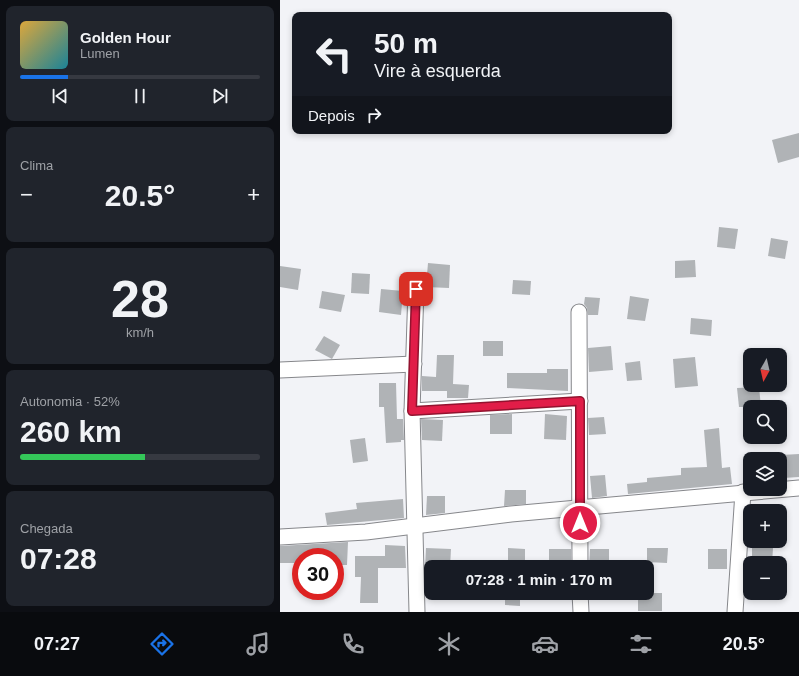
<!DOCTYPE html>
<html lang="pt">
<head>
<meta charset="utf-8">
<style>
	:root { --surface:#171b24; --page:#20242c; --text:#f1f3f6; --muted:#9ea1a6; --line:#363941; --accent:#1a73e8 }
	body { margin:0; font-family:Arial,sans-serif; background:var(--page); color:var(--text); height:100vh; display:flex; flex-direction:column; font-size:15px; white-space:nowrap }
	* { box-sizing:border-box; margin:0 }
	p { font-size:13px; color:var(--muted) }
	.icon { flex:none; width:22px; height:22px; fill:none; stroke:currentColor; stroke-width:2; stroke-linecap:round; stroke-linejoin:round }
	.map { position:relative; flex:1; overflow:hidden }
	.panel { display:flex; flex-direction:column; gap:6px; padding:6px; background:#0d0f14; width:280px }
	.panel>* { flex:none }
	.top-card { position:absolute; left:12px; top:12px; width:380px; height:122px; border-radius:8px; box-shadow:0 2px 6px #0003; background:#171b24; color:var(--text); overflow:hidden }
	.needle { width:26px; rotate:188deg }
	.controls { position:absolute; left:463px; top:348px; display:grid; gap:8px }
	.controls a { display:grid; place-items:center; width:44px; height:44px; border-radius:8px; background:var(--surface); box-shadow:0 2px 6px #0003; font-size:20px }
	.speed { position:absolute; left:12px; top:548px; display:flex; gap:8px; font-size:20px; font-weight:700; text-align:center }
	.speed>* { display:grid; place-content:center; width:52px; height:52px; border-radius:50%; background:var(--surface); box-shadow:0 2px 6px #0003; line-height:1 }
	.speed .limit { border:6px solid #d22; background:#fff; color:#111 }
	.pin { position:absolute; display:grid; place-items:center; width:34px; height:34px; color:#fff; margin:-17px; border-radius:8px; box-shadow:0 2px 6px #0006 }
	.me { position:absolute; width:44px; margin:-22px; rotate:0deg; stroke-linejoin:round; filter:drop-shadow(0 0 3px #0008) }
	.turn { display:flex; align-items:center; gap:14px; height:84px; padding:0 16px; font-size:18px }
	.turn .icon { width:52px; height:52px; stroke-width:2.5 }
	.turn b { display:block; font-size:28px; line-height:34px }
	.then { display:flex; align-items:center; height:38px; padding:0 16px; background:#0003; gap:8px; font-size:15px }
	.big { font-size:30px; font-weight:800; line-height:1.1 }
	.panel .tile { flex:1; display:flex; flex-direction:column; justify-content:center; gap:6px; min-width:0; padding:0 14px; border-radius:8px; background:var(--page) }
	.panel .dial { align-items:center; gap:0 }
	.dial b { font-size:52px; line-height:1 }
	.song { display:flex; align-items:center; gap:12px }
	.cover { width:48px; height:48px; border-radius:6px; background:linear-gradient(135deg,hsl(40 70% 55%),hsl(190 70% 35%)) }
	.played { height:4px; border-radius:2px; background:linear-gradient(90deg,var(--accent) 20%,var(--line) 20%) }
	.keys { display:flex; justify-content:space-around; direction:ltr }
	.heat { display:flex; justify-content:space-between; align-items:center; font-size:22px; direction:ltr }
	.charge { height:6px; border-radius:3px; background:linear-gradient(90deg,#34c759 52%,var(--line) 0) }
	.trip { position:absolute; left:144px; top:560px; width:230px; height:40px; border-radius:8px; background:var(--surface); box-shadow:0 2px 6px #0003; font-weight:800; line-height:40px; text-align:center }
	.menu { display:flex; height:64px; justify-content:space-around; align-items:center; background:#090b0e; color:var(--muted) }
	.menu .icon { width:28px; height:28px }
	.menu .active { color:var(--accent) }
	.menu b { font-size:18px; color:var(--text) }
	main { display:flex; flex:1; min-height:0 }
	.map>svg:first-child { display:block }
	.building { fill:#b0b3b6 }
	.lines { fill:none; stroke-linecap:round; stroke-linejoin:round }
	.minor-casing { stroke:#86878b; stroke-width:17 }
	.minor { stroke:#fff; stroke-width:15 }
	.route-casing { stroke:#92132f; stroke-width:10 }
	.route { stroke:#e11d48; stroke-width:7 }
</style>
</head>
<body>
<main>
<section class="panel">
<div class="tile">
<div class="song"><i class="cover"></i><div><b>Golden Hour</b><p>Lumen</p></div></div>
<div class="played"></div>
<div class="keys"><svg class="icon" aria-label="previous" viewBox="0 0 24 24"><path d="M18 5L8 12l10 7zM5 5v14"/></svg><svg class="icon" aria-label="pause" viewBox="0 0 24 24"><path d="M8 5v14M16 5v14"/></svg><svg class="icon" aria-label="next" viewBox="0 0 24 24"><path d="M6 5l10 7-10 7zM19 5v14"/></svg></div>
</div>
<div class="tile"><p>Clima</p>
<div class="heat"><a>−</a><b class="big">20.5°</b><a>+</a></div>
</div>
<div class="tile dial"><b>28</b><p>km/h</p></div>
<div class="tile"><p>Autonomia · 52%</p><b class="big">260 km</b><div class="charge"></div></div>
<div class="tile"><p>Chegada</p><b class="big">07:28</b></div>
</section>
<div class="map">
<svg width="519" height="612" viewBox="0 0 519 612">
	<rect width="100%" height="100%" fill="#f2f3f7"/>
	<g class="building">
		<path d="M519 133V157L498 163 492 140Z"/>
		<path d="M439 227 458 229 455 249 437 247Z"/>
		<path d="M491 238 508 241 505 259 488 256Z"/>
		<path d="M415 260 416 277 395 278V261Z"/>
		<path d="M148 263 170 265 169 288 146 287Z"/>
		<path d="M0 266 21 269 18 290 0 287Z"/>
		<path d="M72 273 90 274 89 294 71 293Z"/>
		<path d="M233 280 251 281 250 295 232 294Z"/>
		<path d="M101 289 123 291 121 315 99 312Z"/>
		<path d="M42 291 65 295 61 312 39 308Z"/>
		<path d="M350 296 369 299 365 321 347 319Z"/>
		<path d="M305 297 320 298 318 315H308L307 308 304 304Z"/>
		<path d="M411 318 432 320 431 336 410 334Z"/>
		<path d="M44 336 60 345 52 359 35 350Z"/>
		<rect x="203" y="341" width="20" height="15"/>
		<path d="M331 346 333 370 309 372 308 348Z"/>
		<path d="M157 355H174L173 384 189 385 188 398H167V391H142V376L156 377Z"/>
		<path d="M415 357 418 386 395 388 393 359Z"/>
		<path d="M360 361 362 380 347 381 345 363Z"/>
		<path d="M267 369H288V391L227 388V373H267Z"/>
		<path d="M99 383H116L117 419H123L124 440H121V442L106 443 104 407H99Z"/>
		<path d="M479 387 481 407H459L457 388Z"/>
		<path d="M232 414V434H210V415Z"/>
		<path d="M265 414 287 416 286 440 264 439Z"/>
		<path d="M324 417 326 434 309 435 308 418Z"/>
		<path d="M141 419 163 420 162 441 142 440Z"/>
		<path d="M439 428 442 468 450 467 452 484 348 494 347 484 367 482V478L401 475V468L427 467 424 430Z"/>
		<path d="M85 438 88 461 73 463 70 440Z"/>
		<path d="M519 454V477L503 478 501 455Z"/>
		<path d="M325 475 327 496 312 498 310 476Z"/>
		<path d="M225 490H246V504L224 506Z"/>
		<path d="M147 496H165V513L146 515Z"/>
		<path d="M123 499 124 518 47 525 45 513 77 509 76 503Z"/>
		<path d="M68 542 67 565H55V557H21V563H0V546Z"/>
		<path d="M105 545 125 546 126 568H98V603H80L81 577H75V556H105Z"/>
		<path d="M146 548 171 549 170 567H145Z"/>
		<path d="M228 548 245 549V565H228Z"/>
		<path d="M367 548H388L387 563 367 562Z"/>
		<path d="M472 548H493L492 563H472Z"/>
		<rect x="269" y="549" width="22" height="18"/>
		<path d="M310 549H329V567H309Z"/>
		<rect x="428" y="549" width="19" height="20"/>
		<path d="M225 593H240V606L225 605Z"/>
		<rect x="358" y="593" width="24" height="18"/>
	</g>
	<g class="lines">
		<defs>
			<g id="minor">
				<path d="M136 289 132 411 137 612"/>
				<path d="M299 312 300 567"/>
				<path d="M0 370 134 364"/>
				<path d="M132 411 300 401"/>
				<path d="M0 537 86 532 231 514 519 488"/>
				<path d="M300 593 301 612"/>
				<path d="M455 612 463 492"/>
			</g>
		</defs>
		<use href="#minor" class="minor-casing"/>
		<use href="#minor" class="minor"/>
	</g>
	<g class="lines">
		<defs>
			<path id="route" d="M136 289 132 411 300 401V523"/>
		</defs>
		<use href="#route" class="route-casing"/>
		<use href="#route" class="route"/>
	</g>
</svg>
<div class="controls">
<a><svg class="needle" viewBox="-14 -14 28 28"><path d="M0-13l5 13h-10z" fill="#e53935"/><path d="M0 13l5-13h-10z" fill="#9ea1a6"/></svg></a>
<a><svg class="icon" aria-label="search" viewBox="0 0 24 24"><circle cx="10" cy="10" r="6"/><path d="M15 15l6 6"/></svg></a>
<a><svg class="icon" aria-label="layers" viewBox="0 0 24 24"><path d="M12 4l9 5-9 5-9-5zM3 14l9 5 9-5"/></svg></a>
<a>+</a>
<a>−</a>
</div>
<div class="speed"><div class="limit">30</div></div>
<div class="pin" style="left:136px;top:289px;background:#d93025"><svg class="icon" aria-label="arrive" viewBox="0 0 24 24"><path d="M6 21V4h12l-3 4 3 4H6"/></svg></div>
<svg class="me" style="left:300px;top:523px" viewBox="-20 -20 40 40"><circle r="17" fill="#e11d48" stroke="#fff" stroke-width="3"/><path d="M0-11L8 9 0 5-8 9z" fill="#fff"/></svg>
<div class="trip">07:28 · 1 min · 170 m</div>
<div class="top-card">
<div class="turn"><svg class="icon" aria-label="left" viewBox="0 0 24 24"><path d="M17 20v-9H6M10 6l-5 5 5 5"/></svg><div><b>50 m</b>Vire à esquerda</div></div>
<div class="then">Depois<svg class="icon" aria-label="right" viewBox="0 0 24 24"><path d="M7 20v-9h11M14 6l5 5-5 5"/></svg></div>
</div>
</div>
</main>
<nav class="menu">
<b>07:27</b>
<svg class="icon active" aria-label="directions" viewBox="0 0 24 24"><path d="M12 3l9 9-9 9-9-9zM9 14v-3h6M13 9l2 2-2 2"/></svg>
<svg class="icon" aria-label="music" viewBox="0 0 24 24"><path d="M9 18V5l10-2v13"/><circle cx="6" cy="18" r="3"/><circle cx="16" cy="16" r="3"/></svg>
<svg class="icon" aria-label="phone" viewBox="0 0 24 24"><path d="M5 4h4l2 5-3 2q2 4 5 5l2-3 5 2v4C11 20 4 13 5 4z"/></svg>
<svg class="icon" aria-label="climate" viewBox="0 0 24 24"><path d="M12 3v18M4 7l16 10M4 17L20 7"/></svg>
<svg class="icon" aria-label="car" viewBox="0 0 24 24"><path d="M5 17H2v-5l4-1 3-4h7l3 4 3 1v5h-3M9 17h6M6 11h13"/><circle cx="7" cy="17" r="2"/><circle cx="17" cy="17" r="2"/></svg>
<svg class="icon" aria-label="filters" viewBox="0 0 24 24"><path d="M4 7h16M4 17h16"/><circle cx="9" cy="7" r="2"/><circle cx="15" cy="17" r="2"/></svg>
<b>20.5°</b>
</nav>
</body>
</html>
